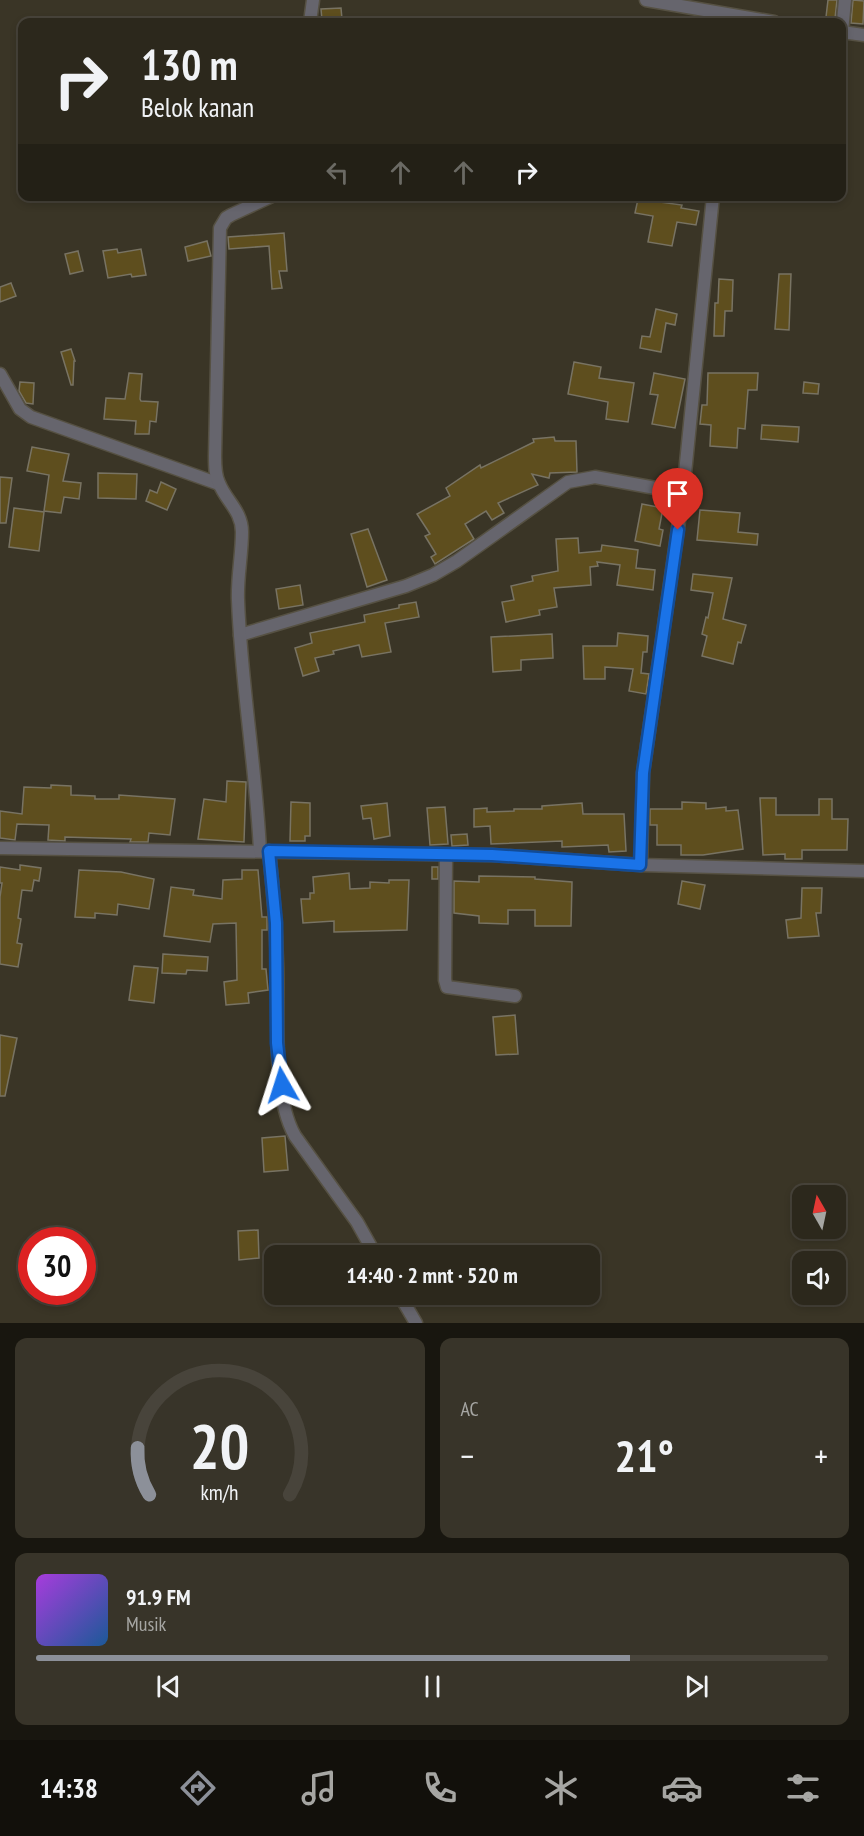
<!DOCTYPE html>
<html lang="id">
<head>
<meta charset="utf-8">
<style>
	:root { --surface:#2c281c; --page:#383429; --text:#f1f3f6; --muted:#a6a6a3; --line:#48443b; --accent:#8c9099 }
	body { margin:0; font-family:"PT Sans Narrow",sans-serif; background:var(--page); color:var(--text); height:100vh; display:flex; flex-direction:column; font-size:22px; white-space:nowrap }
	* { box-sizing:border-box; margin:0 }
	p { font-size:20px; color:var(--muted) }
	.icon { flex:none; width:33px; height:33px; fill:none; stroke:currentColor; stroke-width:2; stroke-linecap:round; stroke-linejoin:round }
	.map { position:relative; height:1323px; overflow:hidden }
	.sheet { display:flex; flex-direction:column; gap:15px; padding:15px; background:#18160f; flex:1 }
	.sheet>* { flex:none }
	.guide { position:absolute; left:18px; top:18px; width:828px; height:183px; border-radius:12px; box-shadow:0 3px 9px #0003,0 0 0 2px var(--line); background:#2c281c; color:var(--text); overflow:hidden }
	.needle { width:39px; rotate:351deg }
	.buttons { position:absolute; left:792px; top:1185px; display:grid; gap:12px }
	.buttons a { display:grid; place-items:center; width:54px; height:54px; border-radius:12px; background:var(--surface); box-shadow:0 3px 9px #0003,0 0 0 2px var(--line); font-size:30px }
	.speed { position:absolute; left:18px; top:1227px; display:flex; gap:12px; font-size:30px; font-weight:700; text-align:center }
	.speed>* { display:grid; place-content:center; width:78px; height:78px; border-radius:50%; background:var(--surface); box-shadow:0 3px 9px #0003,0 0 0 2px var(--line); line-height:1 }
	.speed .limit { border:9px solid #d22; background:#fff; color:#111 }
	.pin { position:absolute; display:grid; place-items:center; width:51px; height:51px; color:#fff; margin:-62px -26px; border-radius:50% 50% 50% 0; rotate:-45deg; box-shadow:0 0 6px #0007 }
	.pin .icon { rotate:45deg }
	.me { position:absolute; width:66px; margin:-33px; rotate:354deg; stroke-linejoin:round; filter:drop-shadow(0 0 4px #0008) }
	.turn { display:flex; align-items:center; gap:21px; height:126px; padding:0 24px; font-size:27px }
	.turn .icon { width:78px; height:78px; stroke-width:2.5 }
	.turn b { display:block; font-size:42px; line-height:51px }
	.lanes { display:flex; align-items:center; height:57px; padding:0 24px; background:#0003; justify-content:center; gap:30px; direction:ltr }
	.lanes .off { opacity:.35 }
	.big { font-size:45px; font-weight:700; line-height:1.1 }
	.sheet .tile { flex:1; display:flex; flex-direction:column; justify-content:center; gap:9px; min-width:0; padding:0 21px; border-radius:12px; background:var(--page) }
	.sheet .dial { align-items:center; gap:0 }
	.dial svg { height:156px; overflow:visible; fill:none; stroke:var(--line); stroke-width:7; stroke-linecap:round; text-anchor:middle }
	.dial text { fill:var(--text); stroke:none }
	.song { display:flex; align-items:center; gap:18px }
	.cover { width:72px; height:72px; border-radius:9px; background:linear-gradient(135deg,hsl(280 70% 55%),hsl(210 70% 35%)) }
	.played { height:6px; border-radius:3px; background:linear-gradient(90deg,var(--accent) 75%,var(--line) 75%) }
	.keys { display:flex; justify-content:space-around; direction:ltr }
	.heat { display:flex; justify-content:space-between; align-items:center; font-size:33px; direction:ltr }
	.sheet .tiles { flex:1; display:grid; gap:15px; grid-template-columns:1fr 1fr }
	.tile:last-child { grid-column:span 2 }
	.trip { position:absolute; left:264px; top:1245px; width:336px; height:60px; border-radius:12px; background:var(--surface); box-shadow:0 3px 9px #0003,0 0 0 2px var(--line); font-weight:700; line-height:60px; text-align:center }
	.dock { display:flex; height:96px; justify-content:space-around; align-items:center; background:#12100b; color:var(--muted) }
	.dock .icon { width:42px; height:42px }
	.dock .current { color:var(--accent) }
	.dock b { font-size:27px; color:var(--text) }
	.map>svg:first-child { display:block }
	.building { fill:#5e4e1e; stroke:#787363; stroke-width:1.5 }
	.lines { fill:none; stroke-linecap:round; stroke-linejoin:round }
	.minor-casing { stroke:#565143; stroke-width:15 }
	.minor { stroke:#66656d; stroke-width:12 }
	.route-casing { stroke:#114b97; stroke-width:15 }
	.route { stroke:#1a73e8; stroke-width:10 }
</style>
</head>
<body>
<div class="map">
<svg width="864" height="1323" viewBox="0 0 864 1323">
	<rect width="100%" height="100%" fill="#3a3526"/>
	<g class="building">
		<path d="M828 0H837L835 18 826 17Z"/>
		<path d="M853 0 864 1 863 24 851 23Z"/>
		<path d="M341 8 342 19 322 20 321 9Z"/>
		<path d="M638 199 682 205 681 208 699 211 696 225 677 222 672 246 648 242 653 216 635 213Z"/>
		<path d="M284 233 287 271H279L282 288 272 289 269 246 229 249 228 237Z"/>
		<path d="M207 241 211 256 188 261 185 247Z"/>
		<path d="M117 249 118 253 141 249 146 275 132 277 131 274 108 278 103 251Z"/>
		<path d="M78 251 83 271 70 274 65 254Z"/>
		<path d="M779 274H791L789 330 775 329Z"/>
		<path d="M719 279 733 280 732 311H725L724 336H714L715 303H718Z"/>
		<path d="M11 283 16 296 0 302V287Z"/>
		<path d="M656 309 677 314 675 325 666 323 661 352 640 348 642 336 650 337Z"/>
		<path d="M71 349 75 361H74L73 385H71L61 352Z"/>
		<path d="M574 362 601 367 599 378 634 383 628 422 606 419 608 402 568 394Z"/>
		<path d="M129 373 142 374 140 399 141 401 158 402 156 422 150 421 149 434H135L136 421 104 419 106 398 125 399Z"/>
		<path d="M654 373 685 379 675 428 652 424 658 395 650 394Z"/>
		<path d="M708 373H758L757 390H748L745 429 738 428 737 448 710 446 711 425 700 424 702 405H707Z"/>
		<path d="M20 382 34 383 33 404 26 403 19 391Z"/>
		<path d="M804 382 819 384 818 394 803 393Z"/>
		<path d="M762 425 799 427 798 442 761 439Z"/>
		<path d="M554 437 555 441H576L577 472 550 473 549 478 532 474 538 485 498 503 504 513 492 520 486 511 465 524 474 539 435 564 431 557 436 554 425 536 430 534 417 514 450 496 446 488 480 465 481 468 534 442 533 439Z"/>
		<path d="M32 447 69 454 63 481 81 483 79 499 64 497 61 513 44 511 49 475 27 471Z"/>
		<path d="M98 473 137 474 136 499 98 498Z"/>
		<path d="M0 477 12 478 6 523H0Z"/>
		<path d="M161 482 176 489 167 510 146 501 150 490 157 493Z"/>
		<path d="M642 504 663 508 659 529 663 530 660 546 635 541Z"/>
		<path d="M14 508 44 512 39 551 9 547Z"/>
		<path d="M700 510 740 513 738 532 758 534 757 545 697 540Z"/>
		<path d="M368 529 387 580 367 587 351 534Z"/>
		<path d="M578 538 579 553 601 551 602 545 638 550 636 568 655 570 653 590 617 585 620 565 597 562 598 566 590 567 591 585 554 588 557 607 539 610 540 615 506 622 502 602 514 600 511 586 533 581 532 576 558 571 556 539Z"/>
		<path d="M693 574 732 578 723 619 746 625 741 643 738 642 733 664 702 656 707 636 702 634 706 617 708 618 713 593 691 590Z"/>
		<path d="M300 585 303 605 279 609 276 589Z"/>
		<path d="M416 602 419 617 385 623 391 652 362 657 359 645 333 651 334 654 315 658 319 671 303 676 295 648 312 643 310 633 365 622 364 615 399 608V605Z"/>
		<path d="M618 633 648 636 647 652H643L641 673 649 674 646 694 629 691 633 669 605 667V679H584L583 646H617Z"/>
		<path d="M552 634 553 658 521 660V670L493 672 491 637Z"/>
		<path d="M227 781 246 782 244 842 198 839 204 799 226 802Z"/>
		<path d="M51 785 71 786V795L95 796V799H119V795L175 799 170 835 149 833 148 842H130L131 839 65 837V841L48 840 49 825 17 824 15 840 0 838V811L22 814 24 787 51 788Z"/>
		<path d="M760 798H776V815H819V799H832V819H848L847 850H802V859H785V854L763 855Z"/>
		<path d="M291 802 310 803V836H305V841H290Z"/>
		<path d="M682 802 706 803V809L726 807V811L738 810 743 849 703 855H681V845H657V825H650V809H682Z"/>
		<path d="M387 803 390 836 374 839 371 818 363 819 361 806Z"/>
		<path d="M582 803 583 814H624L626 851 609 852 608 845 562 847V841L491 844 490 826 474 827V809L487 808V812L514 811V809H542V806Z"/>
		<path d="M445 807 448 844 430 845 427 808Z"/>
		<path d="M467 834 468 845 452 846 451 835Z"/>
		<path d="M20 865 41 868 39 881 34 880 32 891 22 890 18 918 21 919 17 943 22 944 18 967 0 964V897L2 883H0V867L20 870Z"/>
		<rect x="432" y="867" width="6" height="12"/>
		<path d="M79 870 121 872 154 879 149 909 118 904 117 915 95 913V918L75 917Z"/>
		<path d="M242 870H258L262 917H267V930H262V969H266L268 990 248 993 249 1003 226 1005 224 982 237 980 236 923 213 924 210 942 164 936 171 887 194 890 193 895 222 899 223 880 242 879Z"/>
		<path d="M349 873 350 889 370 888V882L389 883V880H409L407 930 334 932V921L303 923 301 899H310V893H314L313 877Z"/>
		<path d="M479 876 535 877V879L572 882 571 926H535V910H508V924L479 923V916L454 913V881L479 882Z"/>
		<path d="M682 881 705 885 700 909 678 904Z"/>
		<path d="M802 888H822L821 913H816L819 936 788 938 786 920 801 918Z"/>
		<path d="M163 954 208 957 207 971 187 970 186 974 162 973Z"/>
		<path d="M134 966 158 968 154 1003 129 1000Z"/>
		<path d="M515 1015 518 1054 496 1055 493 1017Z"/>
		<path d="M0 1035 17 1038 5 1096H0Z"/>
		<path d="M285 1136 288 1170 264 1172 262 1138Z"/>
		<path d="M258 1230 259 1258 239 1260 238 1231Z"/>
	</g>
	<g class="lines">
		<defs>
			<g id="minor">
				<path d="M646 0 774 22"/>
				<path d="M310 22 313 0"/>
				<path d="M842 32 845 0"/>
				<path d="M842 32 864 35"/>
				<path d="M0 374 20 409 31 417 219 484"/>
				<path d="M240 635 406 586 433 575 457 561 568 482 595 477 683 493"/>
				<path d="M0 848 492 855 641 865 864 871"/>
				<path d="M260 851C256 767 241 684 238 600 237 578 242 555 242 532 242 511 226 501 219 483 215 475 215 466 215 456L220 228 226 218 231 215 272 196"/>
				<path d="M269 851C273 888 276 925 277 962 279 1011 271 1094 295 1136L357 1222 376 1256"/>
				<path d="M446 855 445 980 447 987 515 996"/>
				<path d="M641 865 643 773 683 493 713 196"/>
				<path d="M399 1294 416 1323"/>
			</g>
		</defs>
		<use href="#minor" class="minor-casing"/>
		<use href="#minor" class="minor"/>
	</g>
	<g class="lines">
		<defs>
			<path id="route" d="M282 1085 277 1043 276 923 269 851 492 855 640 865 643 773 678 530"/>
		</defs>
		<use href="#route" class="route-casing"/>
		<use href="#route" class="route"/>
	</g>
</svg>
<div class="buttons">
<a><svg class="needle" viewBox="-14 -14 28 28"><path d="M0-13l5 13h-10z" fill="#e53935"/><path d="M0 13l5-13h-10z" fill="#a6a6a3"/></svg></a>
<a><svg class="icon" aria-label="sound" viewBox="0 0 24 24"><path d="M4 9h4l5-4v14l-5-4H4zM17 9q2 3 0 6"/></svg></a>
</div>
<div class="speed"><div class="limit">30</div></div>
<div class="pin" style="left:678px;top:530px;background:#d93025"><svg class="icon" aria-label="arrive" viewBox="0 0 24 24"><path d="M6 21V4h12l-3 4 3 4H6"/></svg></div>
<svg class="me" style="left:282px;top:1085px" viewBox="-20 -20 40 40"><path d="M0-17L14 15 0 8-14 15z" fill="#1a73e8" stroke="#fff" stroke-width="4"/></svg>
<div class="trip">14:40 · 2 mnt · 520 m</div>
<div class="guide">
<div class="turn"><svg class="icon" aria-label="right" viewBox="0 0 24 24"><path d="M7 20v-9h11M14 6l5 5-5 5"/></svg><div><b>130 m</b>Belok kanan</div></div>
<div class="lanes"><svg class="icon off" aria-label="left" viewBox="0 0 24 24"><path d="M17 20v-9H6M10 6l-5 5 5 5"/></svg><svg class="icon off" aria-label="ahead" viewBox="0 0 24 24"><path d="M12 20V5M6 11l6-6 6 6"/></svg><svg class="icon off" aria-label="ahead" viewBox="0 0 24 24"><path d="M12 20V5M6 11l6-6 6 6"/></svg><svg class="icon" aria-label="right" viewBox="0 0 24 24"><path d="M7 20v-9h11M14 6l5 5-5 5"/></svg></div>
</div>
</div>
<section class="sheet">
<div class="tiles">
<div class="tile dial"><svg viewBox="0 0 100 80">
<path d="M14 69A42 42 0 1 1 86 69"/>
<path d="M14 69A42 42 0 0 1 8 45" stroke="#8c9099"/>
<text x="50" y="56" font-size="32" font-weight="700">20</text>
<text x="50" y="72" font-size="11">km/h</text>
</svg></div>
<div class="tile"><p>AC</p>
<div class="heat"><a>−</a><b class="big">21°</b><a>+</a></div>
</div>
<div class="tile">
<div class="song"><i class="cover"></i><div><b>91.9 FM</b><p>Musik</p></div></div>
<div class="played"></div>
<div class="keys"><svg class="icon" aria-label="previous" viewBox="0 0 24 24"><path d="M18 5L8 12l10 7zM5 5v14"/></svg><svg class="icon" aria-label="pause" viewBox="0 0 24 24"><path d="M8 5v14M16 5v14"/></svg><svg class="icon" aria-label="next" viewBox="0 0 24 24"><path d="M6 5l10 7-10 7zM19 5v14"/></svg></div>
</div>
</div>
</section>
<nav class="dock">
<b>14:38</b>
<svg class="icon current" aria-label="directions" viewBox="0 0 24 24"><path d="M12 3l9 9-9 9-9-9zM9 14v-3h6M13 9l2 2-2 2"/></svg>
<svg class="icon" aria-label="music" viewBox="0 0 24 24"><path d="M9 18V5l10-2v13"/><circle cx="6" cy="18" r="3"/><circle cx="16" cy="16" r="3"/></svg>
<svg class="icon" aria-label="phone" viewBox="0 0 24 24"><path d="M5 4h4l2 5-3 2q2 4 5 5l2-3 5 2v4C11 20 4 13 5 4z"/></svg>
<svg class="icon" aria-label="climate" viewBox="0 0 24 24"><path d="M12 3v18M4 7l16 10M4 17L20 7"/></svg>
<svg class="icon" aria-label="car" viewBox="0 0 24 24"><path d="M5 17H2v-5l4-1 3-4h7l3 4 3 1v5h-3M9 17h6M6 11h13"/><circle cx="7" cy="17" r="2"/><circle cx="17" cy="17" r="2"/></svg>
<svg class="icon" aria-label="filters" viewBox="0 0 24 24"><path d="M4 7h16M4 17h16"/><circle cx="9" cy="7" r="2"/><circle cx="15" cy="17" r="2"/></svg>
</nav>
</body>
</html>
